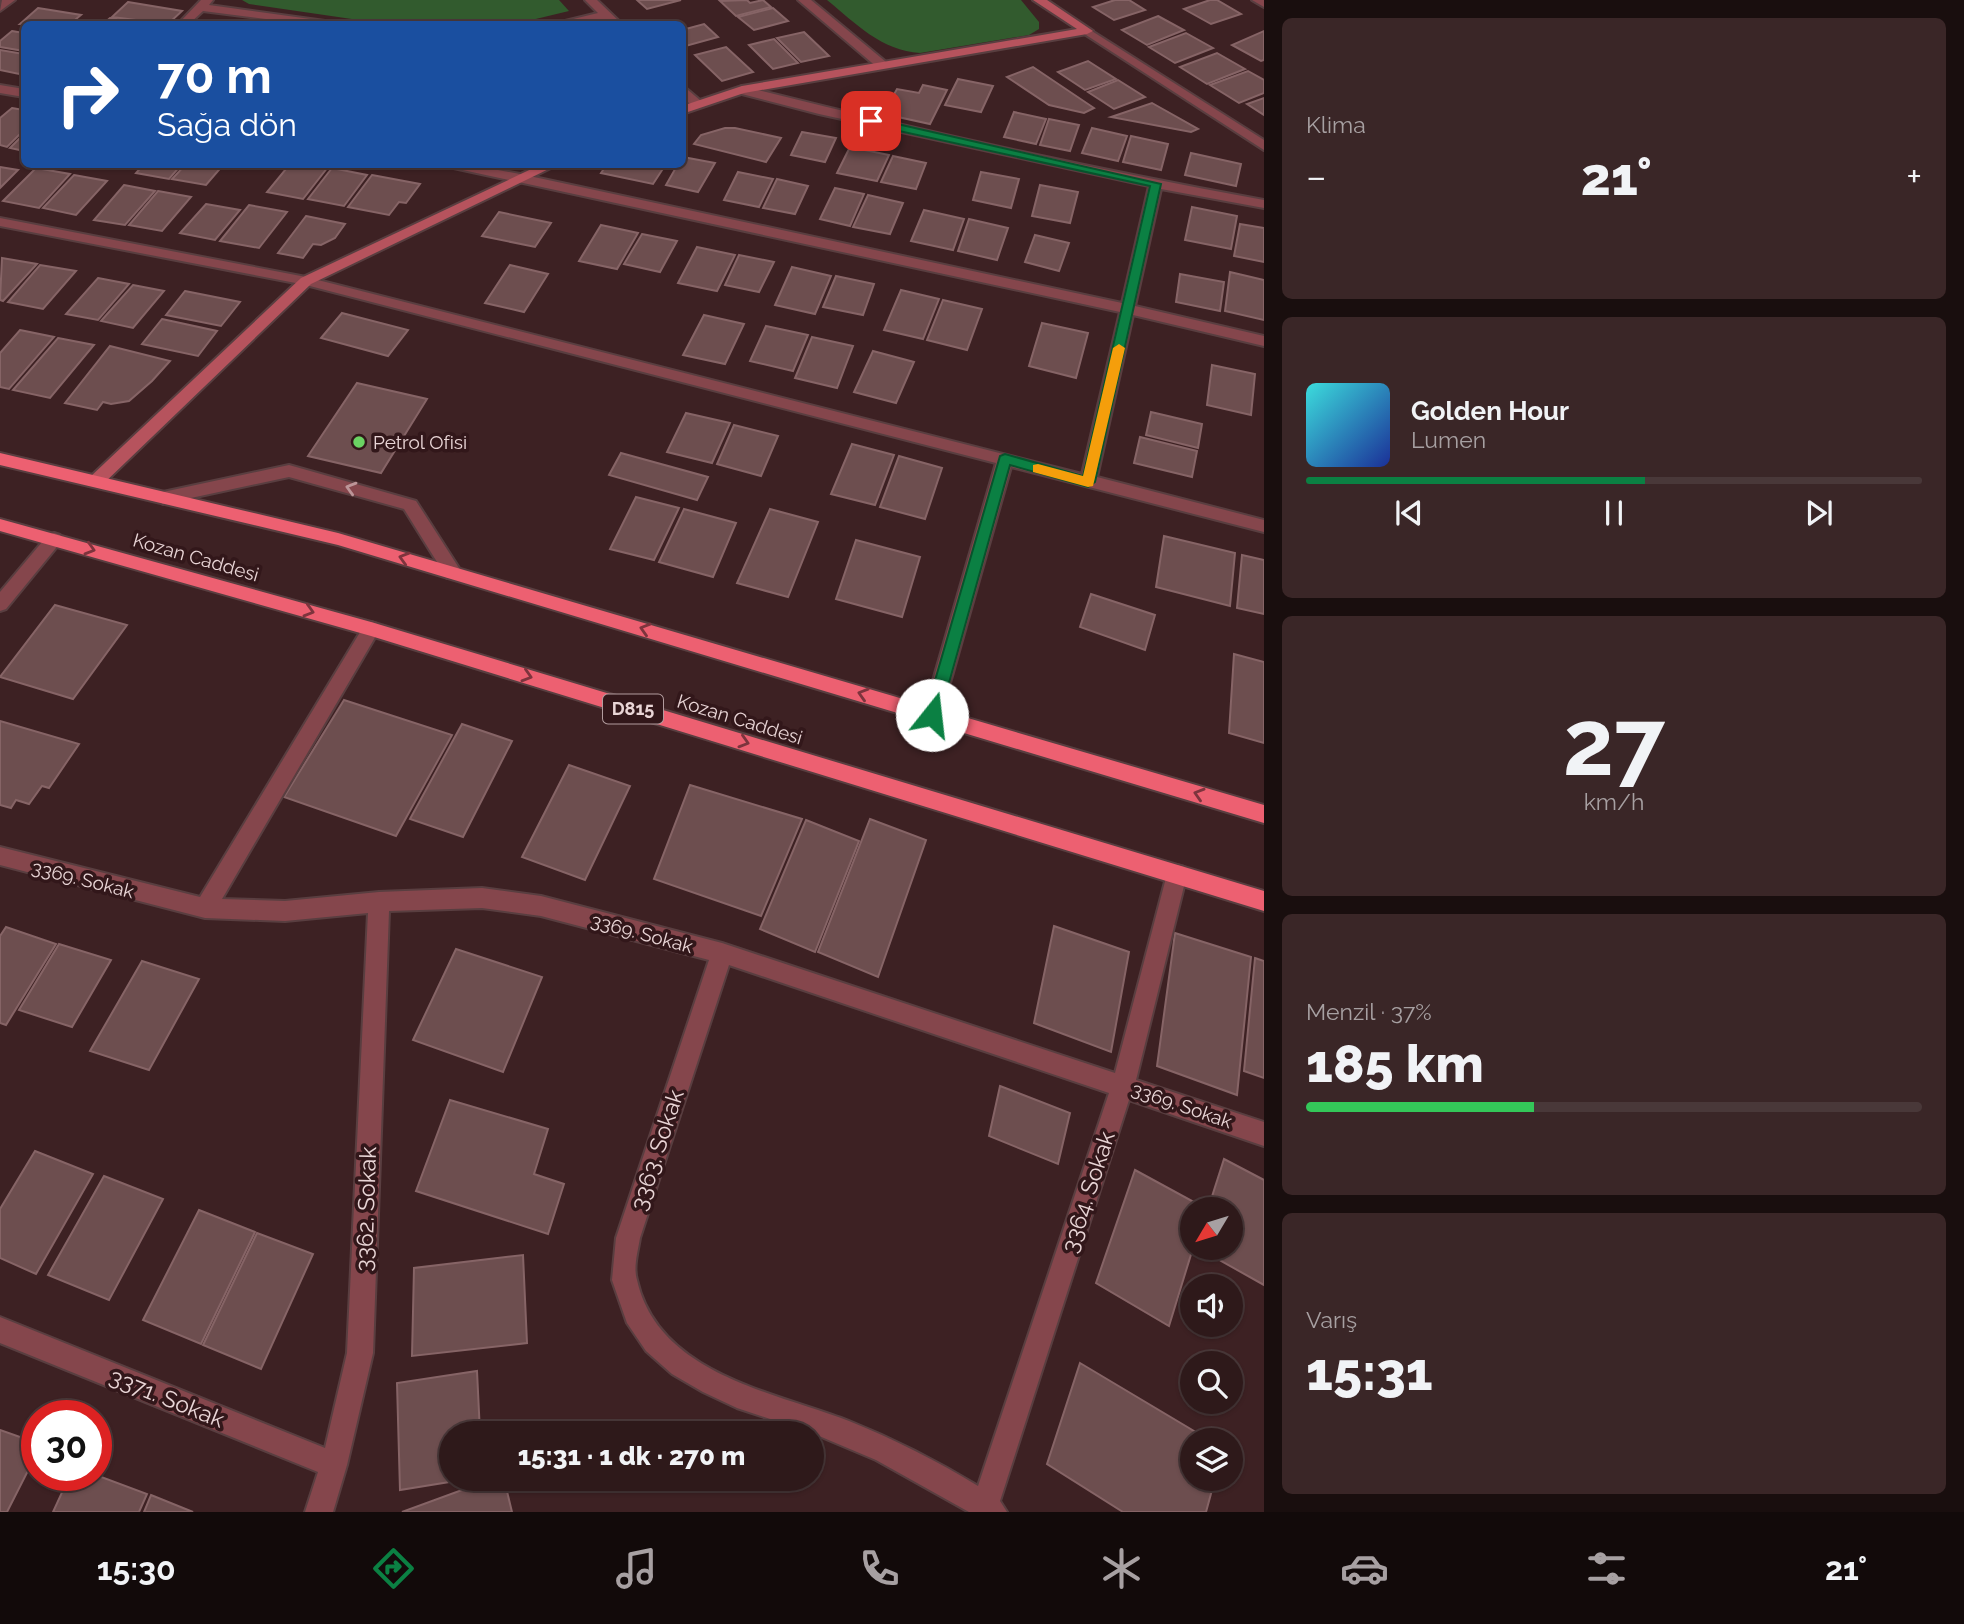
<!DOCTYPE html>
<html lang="tr">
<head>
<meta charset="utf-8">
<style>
	:root { --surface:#2e191a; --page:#3a2627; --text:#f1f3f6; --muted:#a7a0a2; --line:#493839; --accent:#0b8043 }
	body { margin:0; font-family:Raleway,sans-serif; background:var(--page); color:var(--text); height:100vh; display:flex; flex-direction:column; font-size:26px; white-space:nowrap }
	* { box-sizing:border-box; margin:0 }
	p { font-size:23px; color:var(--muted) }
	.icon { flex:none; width:38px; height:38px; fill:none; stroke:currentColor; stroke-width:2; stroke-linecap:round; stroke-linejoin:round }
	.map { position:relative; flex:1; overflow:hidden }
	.side { display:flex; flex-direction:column; gap:18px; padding:18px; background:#190e0e; width:700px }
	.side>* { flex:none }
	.hud { position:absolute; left:21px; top:21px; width:665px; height:147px; border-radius:10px; box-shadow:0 2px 5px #0004,0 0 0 2px var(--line); background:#1a4fa0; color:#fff; overflow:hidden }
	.needle { width:46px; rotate:232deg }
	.controls { position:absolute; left:1180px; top:1197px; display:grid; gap:14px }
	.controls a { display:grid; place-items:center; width:63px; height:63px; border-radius:50%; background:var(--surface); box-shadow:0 2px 5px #0004,0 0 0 2px var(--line); font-size:35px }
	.speed { position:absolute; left:21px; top:1400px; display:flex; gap:14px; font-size:35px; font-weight:700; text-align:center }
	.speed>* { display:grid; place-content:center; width:91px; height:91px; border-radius:50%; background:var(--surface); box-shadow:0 2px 5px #0004,0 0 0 2px var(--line); line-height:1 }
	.speed .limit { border:10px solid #d22; background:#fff; color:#111 }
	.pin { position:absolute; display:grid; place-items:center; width:60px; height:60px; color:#fff; margin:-30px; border-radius:14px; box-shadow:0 4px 10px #0006 }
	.me { position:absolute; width:77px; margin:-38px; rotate:16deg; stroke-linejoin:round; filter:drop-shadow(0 0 5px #0008) }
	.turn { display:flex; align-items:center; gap:24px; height:147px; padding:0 21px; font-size:32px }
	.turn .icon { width:91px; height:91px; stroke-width:2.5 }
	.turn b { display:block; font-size:49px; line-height:60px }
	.big { font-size:52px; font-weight:800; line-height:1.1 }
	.side .tile { flex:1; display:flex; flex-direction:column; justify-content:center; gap:10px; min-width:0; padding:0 24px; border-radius:10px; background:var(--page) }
	.side .dial { align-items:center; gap:0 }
	.dial b { font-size:91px; line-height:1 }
	.song { display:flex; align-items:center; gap:21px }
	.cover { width:84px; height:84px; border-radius:10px; background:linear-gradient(135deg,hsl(180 70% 55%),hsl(230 70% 35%)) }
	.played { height:7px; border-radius:4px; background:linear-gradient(90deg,var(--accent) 55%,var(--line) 55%) }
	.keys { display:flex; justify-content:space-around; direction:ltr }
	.heat { display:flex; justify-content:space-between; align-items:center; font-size:38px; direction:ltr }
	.charge { height:10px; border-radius:5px; background:linear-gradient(90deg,#34c759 37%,var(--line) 0) }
	.trip { position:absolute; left:439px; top:1421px; width:385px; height:70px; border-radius:35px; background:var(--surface); box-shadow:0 2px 5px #0004,0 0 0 2px var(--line); font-weight:800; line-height:70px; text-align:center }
	.tabs { display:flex; height:112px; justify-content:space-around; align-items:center; background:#120a0a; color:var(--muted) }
	.tabs .icon { width:49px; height:49px }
	.tabs .current { color:var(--accent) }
	.tabs b { font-size:32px; color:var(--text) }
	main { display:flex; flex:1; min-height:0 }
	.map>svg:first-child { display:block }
	.green { fill:#325b2e }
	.building { fill:#6d4e4f; stroke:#866466; stroke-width:2 }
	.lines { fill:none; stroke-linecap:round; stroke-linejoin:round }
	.service-casing { stroke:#593e40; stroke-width:4 }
	.minor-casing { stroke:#593e40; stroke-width:4 }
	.secondary-casing { stroke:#593e40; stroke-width:4 }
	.trunk-casing { stroke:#593e40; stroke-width:4 }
	.service { fill:#85464c; fill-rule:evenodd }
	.minor { fill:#85464c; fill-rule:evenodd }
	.secondary { fill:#b6535d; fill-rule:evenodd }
	.trunk { fill:#ed6071; fill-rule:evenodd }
	.oneway { stroke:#bc9598 }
	.oneway2 { stroke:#7d343d }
	.route { fill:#0b8043; stroke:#07532c; stroke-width:2 }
	.slow { fill:#f59e0b }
	.poi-dot { fill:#6bd363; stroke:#32171a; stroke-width:2.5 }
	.labels { text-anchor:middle; stroke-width:7; stroke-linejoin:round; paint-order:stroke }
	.shield { fill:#32171a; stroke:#b29c9e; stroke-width:2 }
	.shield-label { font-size:18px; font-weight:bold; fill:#e9d5d6 }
	.poi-label { font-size:19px; fill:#e9d5d6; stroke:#32171a; text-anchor:start }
	.street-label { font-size:19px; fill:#e9d5d6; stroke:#32171a }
	.near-street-label { font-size:23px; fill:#e9d5d6; stroke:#32171a }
</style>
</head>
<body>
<main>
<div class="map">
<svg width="1264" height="1512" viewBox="0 0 1264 1512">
	<rect width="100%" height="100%" fill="#3d2123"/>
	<g class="green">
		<path d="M242 0H559L569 11 515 24H386L249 4Z"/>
		<path d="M827 0H1021L1039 22V29L1029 35 920 53C882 51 855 23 827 0Z"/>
	</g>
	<g class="building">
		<path d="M637 0H681L647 9Z"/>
		<path d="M747 0 750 3 763 0 771 7 736 16 720 1Z"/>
		<path d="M1115 0H1129L1145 10 1114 20 1093 7Z"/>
		<path d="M1210 0H1217L1241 14 1211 24 1184 9Z"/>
		<path d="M128 2 182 11 168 24 112 17Z"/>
		<path d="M38 8 81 15 70 24H20Z"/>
		<path d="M773 8 788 21 754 30 738 17Z"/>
		<path d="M1158 16 1184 30 1147 45 1122 30Z"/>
		<path d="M110 18 147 24H103Z"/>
		<path d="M704 24 718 37 682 47V30Z"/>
		<path d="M12 31 24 33V51L0 47V41Z"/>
		<path d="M1264 31V60L1261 61 1232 45Z"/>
		<path d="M804 32 829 56 801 62 777 38Z"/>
		<path d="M1186 33 1213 48 1175 63 1149 47Z"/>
		<path d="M774 39 798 63 773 69 749 45Z"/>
		<path d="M726 47 753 72 722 81 695 55Z"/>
		<path d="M0 50 24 54V68L19 74 0 70Z"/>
		<path d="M1217 53 1245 69 1207 84 1180 67Z"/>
		<path d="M1088 61 1116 79 1085 90 1058 72Z"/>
		<path d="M1033 67 1094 108 1084 113 1049 105 1007 77Z"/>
		<path d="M1248 71 1264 80V93L1239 103 1210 85Z"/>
		<path d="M958 79 993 86 981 112 945 105Z"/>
		<path d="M1118 80 1145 97 1114 109 1088 92Z"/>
		<path d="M923 85 947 90 930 124 866 110 870 102 876 103 880 95 892 98 897 89 919 93Z"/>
		<path d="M1264 98V115L1247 104Z"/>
		<path d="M1152 103 1198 129 1191 132 1111 117Z"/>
		<path d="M12 108 24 110V130L7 147 0 145V118Z"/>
		<path d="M1014 112 1046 119 1036 144 1004 137Z"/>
		<path d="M1049 119 1079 125 1070 151 1040 145Z"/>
		<path d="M725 128H735L781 138 766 162 694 144 701 135Z"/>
		<path d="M1092 128 1127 136 1118 161 1082 153Z"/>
		<path d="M802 132 836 138 825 162 791 155Z"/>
		<path d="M24 134V151L10 148Z"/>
		<path d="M1131 136 1168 144 1161 170 1123 162Z"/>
		<path d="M850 147 889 155 877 181 837 173Z"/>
		<path d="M1191 153 1241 164 1236 186 1185 175Z"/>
		<path d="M893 156 926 163 916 189 881 182Z"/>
		<path d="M683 157 715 163 698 192 666 185 678 164H682Z"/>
		<path d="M144 164H182L169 179 136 173Z"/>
		<path d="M186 164H224L206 185 172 179Z"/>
		<path d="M290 164H312L328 167 303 199 267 192Z"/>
		<path d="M614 164H666L653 184 601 173 606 166Z"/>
		<path d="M0 167 18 170 0 188Z"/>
		<path d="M36 168 70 174 39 208 3 201Z"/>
		<path d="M332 168 367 175 344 206 308 199Z"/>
		<path d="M738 172 773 179 759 207 724 200Z"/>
		<path d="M981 172 1019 179 1011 208 973 200Z"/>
		<path d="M74 175 107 181 76 215 43 208Z"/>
		<path d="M372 175 420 184 406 203 399 202 389 215 348 207Z"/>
		<path d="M777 179 808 186 795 214 763 208Z"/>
		<path d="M124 185 155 191 125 225 94 220Z"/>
		<path d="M1040 185 1078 192 1070 223 1032 216Z"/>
		<path d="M835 188 864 194 850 226 820 219Z"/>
		<path d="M158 191 191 197 162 231 129 225Z"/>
		<path d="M868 195 903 203 890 234 853 227Z"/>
		<path d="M206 204 240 210 215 240 180 233Z"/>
		<path d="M249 205 287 212 259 248 220 241Z"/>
		<path d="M1192 207 1237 216 1231 249 1185 240Z"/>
		<path d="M924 210 964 219 953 250 911 241Z"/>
		<path d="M499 212 551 223 535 247 482 236Z"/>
		<path d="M306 216 345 224 335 238 321 245 313 244 303 258 278 253Z"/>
		<path d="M969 219 1008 228 997 260 958 251Z"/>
		<path d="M1240 224 1264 228V262L1234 256Z"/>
		<path d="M601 225 638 233 617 269 579 261Z"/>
		<path d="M642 234 677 241 660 272 624 264Z"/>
		<path d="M1035 235 1069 243 1059 271 1025 262Z"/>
		<path d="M697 247 735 255 717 291 678 283Z"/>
		<path d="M739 255 774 262 759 292 725 285Z"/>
		<path d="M2 258 37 264 3 301 0 300Z"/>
		<path d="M40 265 76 271 43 309 8 302Z"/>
		<path d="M510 265 548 274 524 312 485 303Z"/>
		<path d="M792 267 831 276 815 314 775 305Z"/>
		<path d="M1230 272 1264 280V320L1225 311Z"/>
		<path d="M1180 274 1224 282 1220 311 1176 302Z"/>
		<path d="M836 276 874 284 863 315 823 307Z"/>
		<path d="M98 278 129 284 98 320 66 314Z"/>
		<path d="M133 285 164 291 133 328 101 321Z"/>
		<path d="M901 290 939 299 923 339 884 330Z"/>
		<path d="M185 291 240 302 221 326 166 315Z"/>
		<path d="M943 300 982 309 967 350 927 340Z"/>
		<path d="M342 313 408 330 388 356 321 338Z"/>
		<path d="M704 315 744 324 725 364 683 355Z"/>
		<path d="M162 319 217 331 198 356 142 344Z"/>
		<path d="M1042 323 1088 333 1076 378 1029 366Z"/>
		<path d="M766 326 808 335 793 371 750 361Z"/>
		<path d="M20 330 54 337 9 389 0 387V353Z"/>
		<path d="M812 337 853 346 837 388 795 378Z"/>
		<path d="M58 338 94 345 50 398 13 390Z"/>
		<path d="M110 346 170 361 152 381 129 401 111 404 103 402 97 410 65 403Z"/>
		<path d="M873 351 914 362 896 403 854 392Z"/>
		<path d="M1212 365 1255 374 1251 415 1207 405Z"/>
		<path d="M357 383 427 399 381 473 308 456Z"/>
		<path d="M1151 412 1202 424 1198 448 1146 435Z"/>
		<path d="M686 413 730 423 712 463 667 452Z"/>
		<path d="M734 425 778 436 761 476 717 464Z"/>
		<path d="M1140 437 1197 451 1192 477 1134 463Z"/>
		<path d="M852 444 894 455 875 505 831 494Z"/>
		<path d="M621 453 708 477 697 500 609 475Z"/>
		<path d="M899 456 942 468 925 519 880 507Z"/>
		<path d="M636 497 679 508 654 560 610 549Z"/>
		<path d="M684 509 736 523 713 577 659 562Z"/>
		<path d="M770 509 818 522 788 597 737 583Z"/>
		<path d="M1164 536 1235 553 1230 606 1156 587Z"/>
		<path d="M856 540 920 557 902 617 836 599Z"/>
		<path d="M1242 555 1264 560V614L1237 608Z"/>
		<path d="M1091 594 1155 615 1145 650 1080 627Z"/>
		<path d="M55 605 127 625 73 699 0 677Z"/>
		<path d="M1234 654 1264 662V743L1229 733Z"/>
		<path d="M344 700 452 735 396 836 284 797Z"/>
		<path d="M0 721 79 744 49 788 42 786 29 804 16 800 11 808 0 805Z"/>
		<path d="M462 724 512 741 463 837 410 819Z"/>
		<path d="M569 765 630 786 585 880 522 857Z"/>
		<path d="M690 785 802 819 761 916 654 879Z"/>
		<path d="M870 819 926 840 878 977 818 952Z"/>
		<path d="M806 820 859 841 815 952 760 929Z"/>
		<path d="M1054 926 1129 952 1111 1052 1034 1023Z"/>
		<path d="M6 927 56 944 6 1025 0 1023V936Z"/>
		<path d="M1175 933 1251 957 1237 1095 1157 1066Z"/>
		<path d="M59 944 111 960 72 1027 19 1010Z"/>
		<path d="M456 949 542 977 503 1072 413 1040Z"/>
		<path d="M1255 958 1264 961V1078L1244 1071Z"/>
		<path d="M142 961 199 979 149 1070 90 1051Z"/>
		<path d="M1000 1086 1070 1113 1058 1164 989 1136Z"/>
		<path d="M450 1100 548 1129 534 1174 564 1184 548 1234 416 1191Z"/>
		<path d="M35 1151 93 1174 36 1274 0 1258V1209Z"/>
		<path d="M1224 1159 1264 1180V1285L1198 1248H1230V1209H1208Z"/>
		<path d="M1135 1170 1205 1208 1192 1209 1193 1248 1169 1326 1096 1283Z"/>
		<path d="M104 1176 163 1199 109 1300 48 1275Z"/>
		<path d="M199 1210 255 1232 201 1344 143 1320Z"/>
		<path d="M257 1233 313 1254 261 1369 203 1345Z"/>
		<path d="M523 1255 527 1343 412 1356 414 1268Z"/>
		<path d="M1080 1363 1209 1440H1192V1479H1215L1206 1512H1123L1047 1464Z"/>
		<path d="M477 1371 480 1433H452V1479H468L400 1490 397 1383Z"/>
		<path d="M0 1430 37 1443V1453L7 1512H0Z"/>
		<path d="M70 1475H96L147 1494 139 1512H53Z"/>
		<path d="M492 1479H504L512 1512H402Z"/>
		<path d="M151 1495 193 1512H144Z"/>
	</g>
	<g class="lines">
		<defs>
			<path id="service" d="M289 465 416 501 459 568 462 573 459 578H447L404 509 289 477 163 504 155 498 163 492Z"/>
			<g id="minor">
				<path d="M2 0H15L0 11Z"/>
				<path d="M201 0H213L209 5 325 21 331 24H304L203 11 189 24H178Z"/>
				<path d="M585 0H597L622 24H610L604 19 578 24H560L561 22 598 13Z"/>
				<path d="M798 0H811L886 62V68H878Z"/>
				<path d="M1252 0H1264V7Z"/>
				<path d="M1087 28 1264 140V150L1083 33 1081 31Z"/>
				<path d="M0 85 24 89V97L0 93Z"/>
				<path d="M682 85 701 101V107H693L682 96Z"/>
				<path d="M742 86C915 130 1089 168 1264 200V208L1161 189 1135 306 1264 336V346L1133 315 1097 477 1264 520V532L1011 467 941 715 939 721 932 723 925 721 923 715 996 463 306 285 0 226V218L306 277 1082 474 1120 312 435 164H466L520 174 1122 303 1149 186 819 114 738 93 736 90Z"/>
				<path d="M54 533 60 535 62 539 60 543 6 609 0 611V592L48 535Z"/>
				<path d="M371 622 377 624 380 629 377 634 222 899 285 901 379 892 482 888 541 896 722 943 1115 1073 1167 874 1170 867 1177 865 1184 867 1187 874 1136 1080 1264 1122V1146L1129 1100 1000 1501 1007 1512H969L876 1460 812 1433 737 1408 703 1392 672 1374 646 1351 627 1323 612 1280 616 1238 709 960 541 916 482 908 389 911 373 1353 347 1465 333 1512H305L318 1472 0 1343V1317L325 1448 347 1353 368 913 285 921 205 918 0 865V847L200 897 365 624ZM729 965 1109 1093 978 1486C937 1461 894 1439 849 1421 774 1392 658 1374 637 1280 633 1267 638 1251 640 1238Z"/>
			</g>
			<g id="secondary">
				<path d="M1033 0H1047L1093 31 1087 34 744 93 682 114V106L742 86 1077 29Z"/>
				<path d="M542 164H559L311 284 101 486H89L87 482 89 478 301 278Z"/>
			</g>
			<g id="trunk">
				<path d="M0 453 338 533 1264 805V823L338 545 0 465Z"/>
				<path d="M0 519 371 622 1264 891V911L371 636 0 531Z"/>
			</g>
		</defs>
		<use href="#service" class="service-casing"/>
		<use href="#minor" class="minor-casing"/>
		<use href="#secondary" class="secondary-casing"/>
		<use href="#trunk" class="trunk-casing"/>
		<use href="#service" class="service"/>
		<use href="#minor" class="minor"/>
		<use href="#secondary" class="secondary"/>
		<use href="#trunk" class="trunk"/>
	</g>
	<defs><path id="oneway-chevron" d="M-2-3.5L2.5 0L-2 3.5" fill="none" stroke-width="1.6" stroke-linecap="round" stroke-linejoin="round" transform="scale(1.75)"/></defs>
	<use class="oneway" href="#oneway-chevron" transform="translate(351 488) rotate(-164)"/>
	<g class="oneway2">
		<use href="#oneway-chevron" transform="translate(90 549) rotate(16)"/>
		<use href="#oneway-chevron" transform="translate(404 558) rotate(-164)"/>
		<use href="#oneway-chevron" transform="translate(309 611) rotate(16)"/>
		<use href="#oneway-chevron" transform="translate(645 629) rotate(-163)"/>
		<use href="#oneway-chevron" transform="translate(527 676) rotate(17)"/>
		<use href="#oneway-chevron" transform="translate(863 694) rotate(-163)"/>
		<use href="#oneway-chevron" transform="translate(744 742) rotate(17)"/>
		<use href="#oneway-chevron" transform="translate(1199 794) rotate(-163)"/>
	</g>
	<path class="route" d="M871 118 1161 184 1095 482 1088 487 1010 465 940 715 932 721 925 715 1000 456 1005 454 1083 476 1150 186 867 124V119Z"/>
	<path class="slow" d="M1119 344 1125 348 1093 486 1088 487 1033 472V465L1038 464 1083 476 1113 348Z"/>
	<circle class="poi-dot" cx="359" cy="442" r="7"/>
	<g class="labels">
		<rect class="shield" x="603" y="694.5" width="60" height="29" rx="5"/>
		<g class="shield-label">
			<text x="633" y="715">D815</text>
		</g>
		<g class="poi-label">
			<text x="373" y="449">Petrol Ofisi</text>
		</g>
		<g class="street-label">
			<text transform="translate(196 557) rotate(16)" y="7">Kozan Caddesi</text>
			<text transform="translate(740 719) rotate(17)" y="7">Kozan Caddesi</text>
			<text transform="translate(83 879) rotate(14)" y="7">3369. Sokak</text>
			<text transform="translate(642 933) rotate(15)" y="7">3369. Sokak</text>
			<text transform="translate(1182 1105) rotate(19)" y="7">3369. Sokak</text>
		</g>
		<g class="near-street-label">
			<text transform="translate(657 1150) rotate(-72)" y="8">3363. Sokak</text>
			<text transform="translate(1088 1192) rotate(-72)" y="8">3364. Sokak</text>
			<text transform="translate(366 1209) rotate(-88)" y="8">3362. Sokak</text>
			<text transform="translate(167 1398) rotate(22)" y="8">3371. Sokak</text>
		</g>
	</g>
</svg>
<div class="controls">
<a><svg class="needle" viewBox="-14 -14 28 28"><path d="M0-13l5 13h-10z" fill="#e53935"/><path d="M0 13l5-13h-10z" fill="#a7a0a2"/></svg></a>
<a><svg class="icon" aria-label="sound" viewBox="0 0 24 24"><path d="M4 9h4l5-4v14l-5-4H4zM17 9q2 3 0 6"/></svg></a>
<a><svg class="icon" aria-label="search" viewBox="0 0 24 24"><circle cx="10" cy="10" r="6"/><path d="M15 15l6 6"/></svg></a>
<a><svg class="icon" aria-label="layers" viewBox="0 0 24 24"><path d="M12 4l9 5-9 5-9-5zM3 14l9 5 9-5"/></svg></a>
</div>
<div class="speed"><div class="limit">30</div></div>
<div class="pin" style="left:871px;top:121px;background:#d93025"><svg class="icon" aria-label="arrive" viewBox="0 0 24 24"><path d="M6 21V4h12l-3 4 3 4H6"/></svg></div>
<svg class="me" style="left:932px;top:715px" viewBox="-20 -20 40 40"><circle r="19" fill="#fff"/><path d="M0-13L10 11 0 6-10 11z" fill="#0b8043"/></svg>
<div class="trip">15:31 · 1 dk · 270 m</div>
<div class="hud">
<div class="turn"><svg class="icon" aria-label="right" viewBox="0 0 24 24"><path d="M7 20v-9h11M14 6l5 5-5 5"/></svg><div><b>70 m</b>Sağa dön</div></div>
</div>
</div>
<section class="side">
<div class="tile"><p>Klima</p>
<div class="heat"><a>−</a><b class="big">21°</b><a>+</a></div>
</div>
<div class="tile">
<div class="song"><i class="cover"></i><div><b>Golden Hour</b><p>Lumen</p></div></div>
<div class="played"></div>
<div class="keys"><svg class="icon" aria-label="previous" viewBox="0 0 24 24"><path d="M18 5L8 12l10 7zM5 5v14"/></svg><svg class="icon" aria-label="pause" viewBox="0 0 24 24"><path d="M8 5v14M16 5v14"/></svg><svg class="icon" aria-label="next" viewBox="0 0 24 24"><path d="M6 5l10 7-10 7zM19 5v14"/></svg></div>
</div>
<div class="tile dial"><b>27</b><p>km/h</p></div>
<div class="tile"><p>Menzil · 37%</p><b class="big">185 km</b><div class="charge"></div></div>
<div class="tile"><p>Varış</p><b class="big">15:31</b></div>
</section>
</main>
<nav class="tabs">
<b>15:30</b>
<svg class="icon current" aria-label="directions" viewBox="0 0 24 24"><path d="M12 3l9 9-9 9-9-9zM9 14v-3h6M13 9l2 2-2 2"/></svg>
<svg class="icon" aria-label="music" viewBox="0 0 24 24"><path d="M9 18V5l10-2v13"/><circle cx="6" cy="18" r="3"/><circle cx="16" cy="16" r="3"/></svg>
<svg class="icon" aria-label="phone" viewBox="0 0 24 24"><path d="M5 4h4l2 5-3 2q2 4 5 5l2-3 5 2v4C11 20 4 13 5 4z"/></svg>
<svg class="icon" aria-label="climate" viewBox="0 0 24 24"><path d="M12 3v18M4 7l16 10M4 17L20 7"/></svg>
<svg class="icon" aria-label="car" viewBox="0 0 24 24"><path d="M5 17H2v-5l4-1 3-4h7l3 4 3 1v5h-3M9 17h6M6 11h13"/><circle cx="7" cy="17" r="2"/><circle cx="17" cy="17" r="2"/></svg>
<svg class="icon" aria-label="filters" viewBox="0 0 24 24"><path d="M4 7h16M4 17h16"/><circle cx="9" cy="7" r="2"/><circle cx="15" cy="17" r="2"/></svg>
<b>21°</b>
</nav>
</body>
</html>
